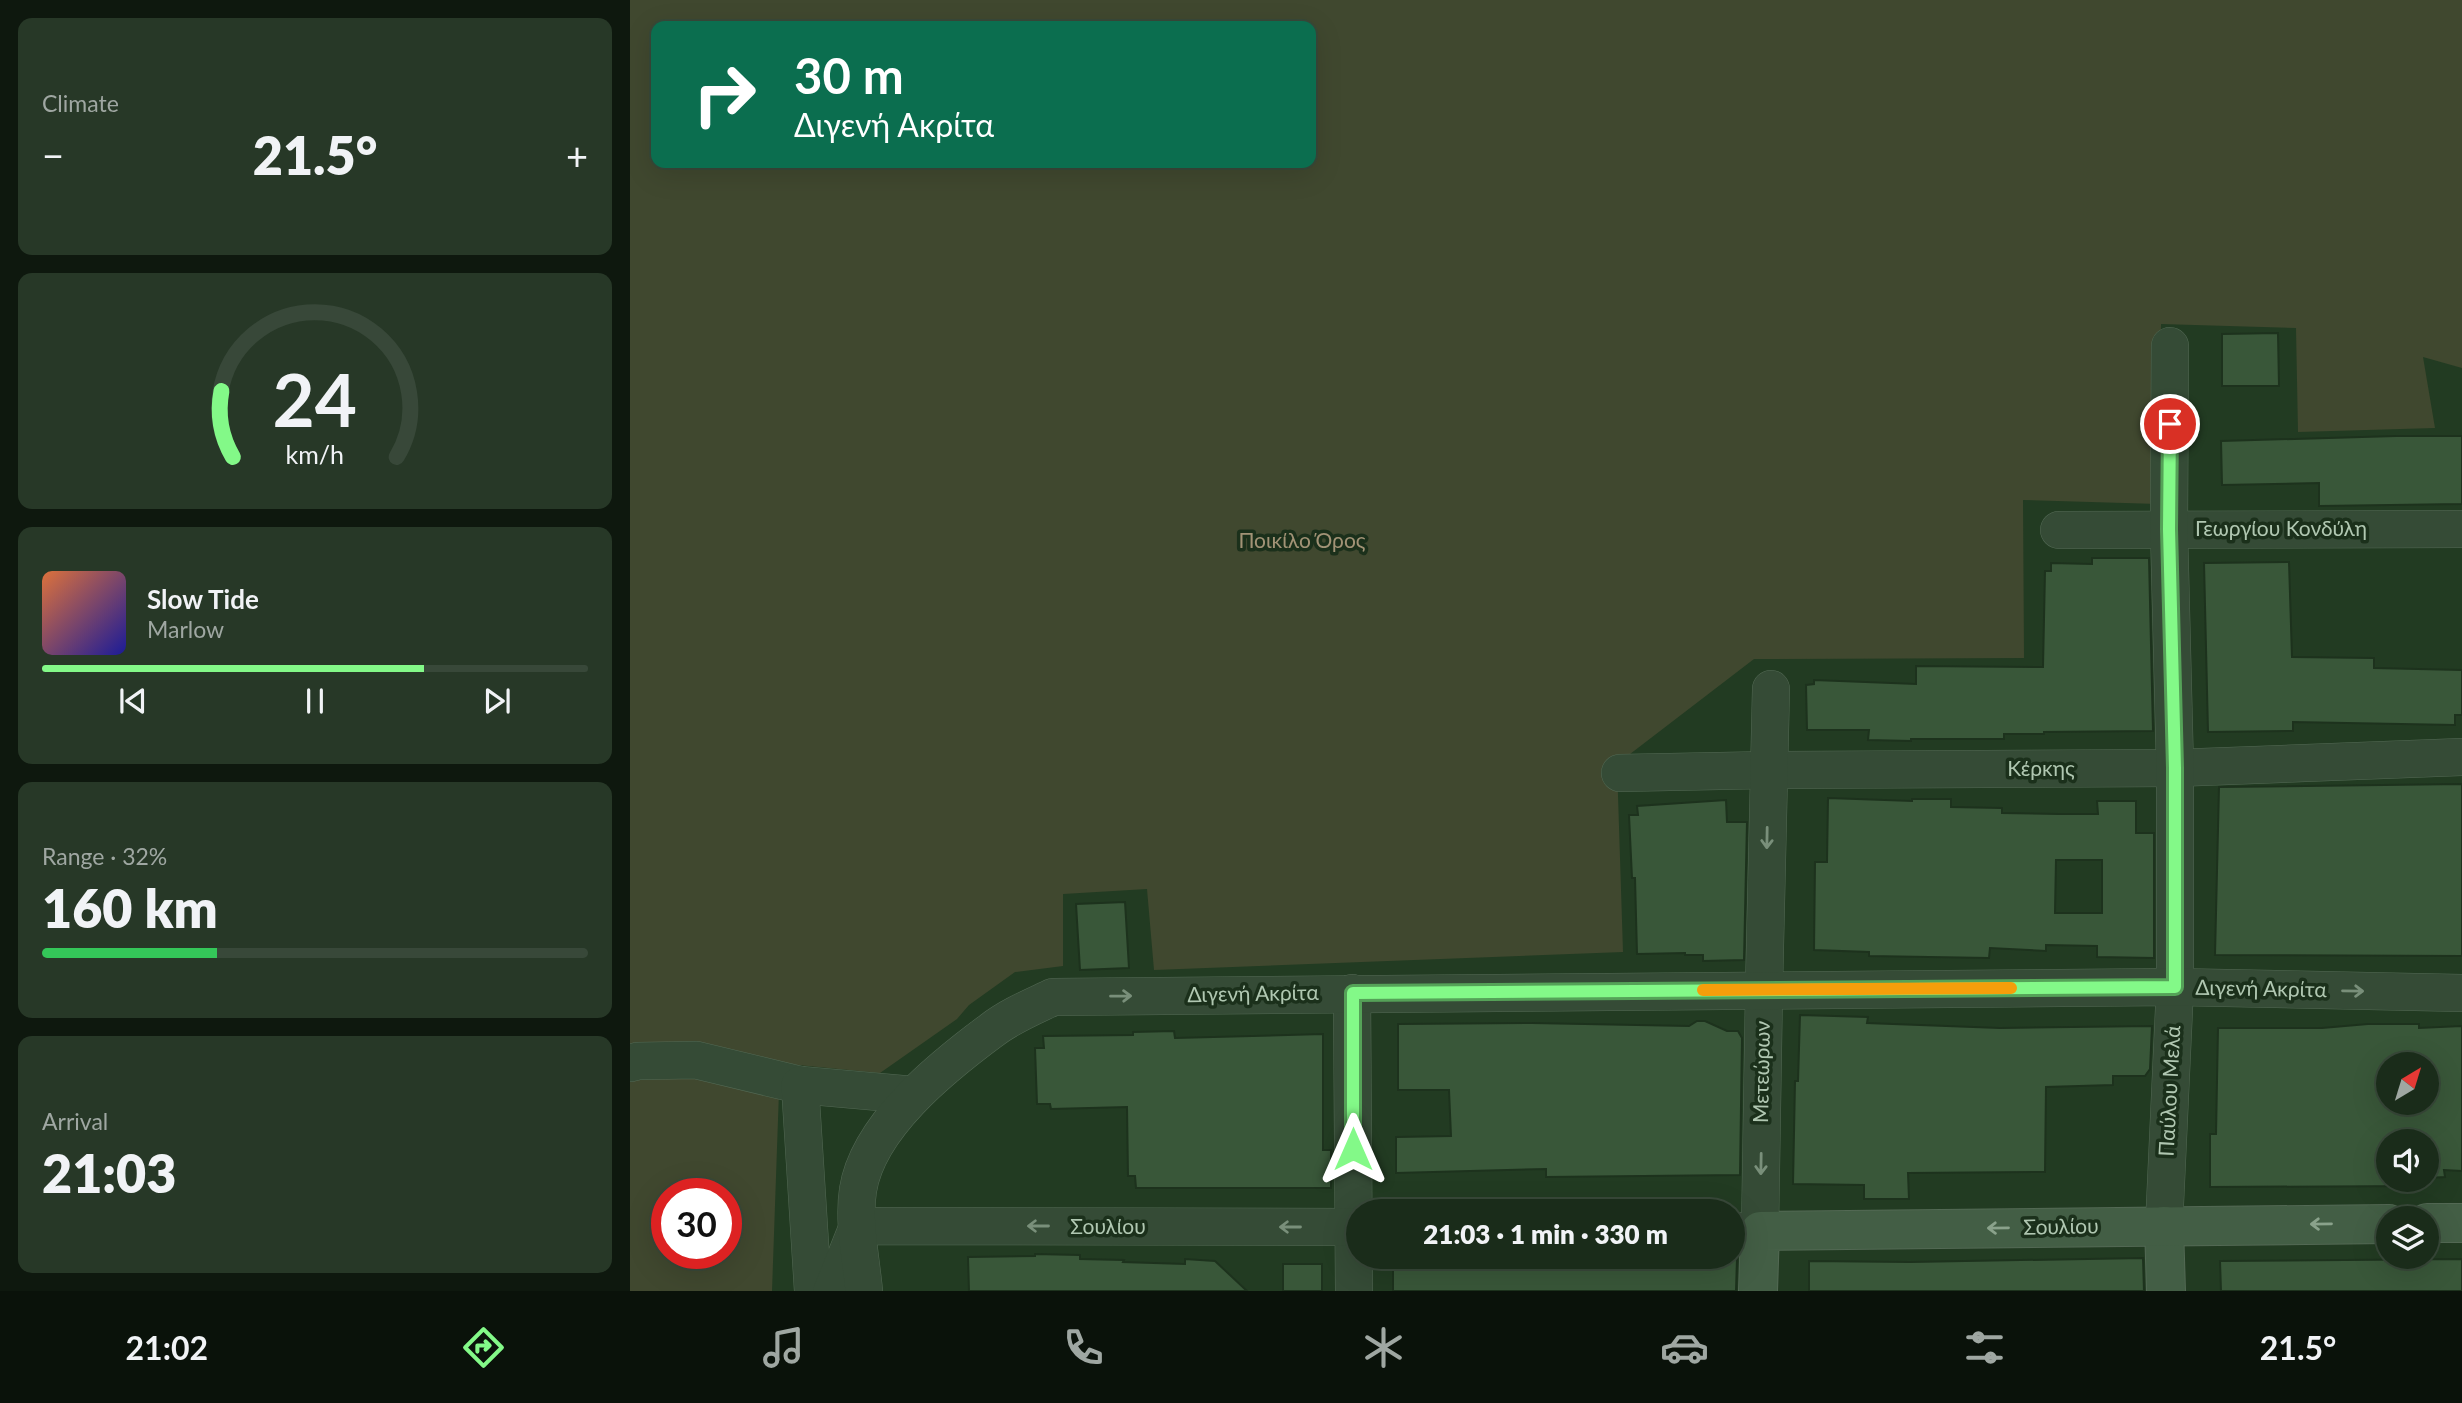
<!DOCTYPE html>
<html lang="en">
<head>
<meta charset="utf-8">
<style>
	:root { --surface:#1a2c1a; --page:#273827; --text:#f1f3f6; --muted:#9fa7a2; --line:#384839; --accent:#83f988 }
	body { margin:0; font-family:Lato,sans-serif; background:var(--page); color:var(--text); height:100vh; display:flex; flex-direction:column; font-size:26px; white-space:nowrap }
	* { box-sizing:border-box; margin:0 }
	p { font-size:23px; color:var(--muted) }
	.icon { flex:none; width:38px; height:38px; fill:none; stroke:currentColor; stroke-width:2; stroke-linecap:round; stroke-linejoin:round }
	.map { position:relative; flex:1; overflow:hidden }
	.details { display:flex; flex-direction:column; gap:18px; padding:18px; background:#0e180e; width:630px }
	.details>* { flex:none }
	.hud { position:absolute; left:21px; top:21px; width:665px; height:147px; border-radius:14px; box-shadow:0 7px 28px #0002,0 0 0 2px var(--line); background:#0b6e4f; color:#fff; overflow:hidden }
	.needle { width:46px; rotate:38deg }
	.controls { position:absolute; left:1746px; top:1052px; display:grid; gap:14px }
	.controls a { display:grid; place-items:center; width:63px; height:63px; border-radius:50%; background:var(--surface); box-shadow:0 7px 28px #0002,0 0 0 2px var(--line); font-size:35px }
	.speed { position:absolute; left:21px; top:1178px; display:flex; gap:14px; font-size:35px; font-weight:700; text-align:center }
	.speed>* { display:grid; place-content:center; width:91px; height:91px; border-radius:50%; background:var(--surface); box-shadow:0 7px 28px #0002,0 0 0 2px var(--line); line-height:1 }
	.speed .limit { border:10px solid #d22; background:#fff; color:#111 }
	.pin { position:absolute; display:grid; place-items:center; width:60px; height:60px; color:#fff; margin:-30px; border:4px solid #fff; border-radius:50%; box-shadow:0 2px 7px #0007 }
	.me { position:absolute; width:77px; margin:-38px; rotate:0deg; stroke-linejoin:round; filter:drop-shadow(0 0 5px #0008) }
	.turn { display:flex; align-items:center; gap:24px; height:147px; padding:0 28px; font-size:32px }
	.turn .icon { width:91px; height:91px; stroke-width:2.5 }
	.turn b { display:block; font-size:49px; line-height:60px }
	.big { font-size:52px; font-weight:800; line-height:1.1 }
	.details .card { flex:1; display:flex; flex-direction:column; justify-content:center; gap:10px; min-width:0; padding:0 24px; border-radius:14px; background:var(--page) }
	.details .dial { align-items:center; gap:0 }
	.dial svg { height:182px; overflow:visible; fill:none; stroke:var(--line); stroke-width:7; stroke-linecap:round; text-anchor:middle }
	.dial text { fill:var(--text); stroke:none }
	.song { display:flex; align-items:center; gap:21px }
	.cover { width:84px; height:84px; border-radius:10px; background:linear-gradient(135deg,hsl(20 70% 55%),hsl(240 70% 35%)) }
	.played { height:7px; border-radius:4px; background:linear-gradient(90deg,var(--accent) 70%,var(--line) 70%) }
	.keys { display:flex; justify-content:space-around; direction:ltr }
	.heat { display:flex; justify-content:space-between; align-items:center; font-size:38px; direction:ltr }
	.charge { height:10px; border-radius:5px; background:linear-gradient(90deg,#34c759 32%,var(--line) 0) }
	.trip { position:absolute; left:716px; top:1199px; width:399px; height:70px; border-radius:35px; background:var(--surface); box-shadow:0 7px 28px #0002,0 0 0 2px var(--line); font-weight:800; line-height:70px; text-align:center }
	.dock { display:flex; height:112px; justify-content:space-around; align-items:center; background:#0a120a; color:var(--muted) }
	.dock .icon { width:49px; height:49px }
	.dock .active { color:var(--accent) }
	.dock b { font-size:32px; color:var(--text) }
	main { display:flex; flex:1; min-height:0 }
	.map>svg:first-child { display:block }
	.green { fill:#40482f; fill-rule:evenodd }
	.building { fill:#395739; stroke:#1d321d; stroke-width:2; fill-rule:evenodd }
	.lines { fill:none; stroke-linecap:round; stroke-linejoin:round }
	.street-casing { stroke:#536954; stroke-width:38 }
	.secondary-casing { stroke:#536954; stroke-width:40 }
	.street { stroke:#354b36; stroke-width:37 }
	.secondary { stroke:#435e45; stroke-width:38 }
	.oneway { stroke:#798f7a }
	.oneway2 { stroke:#8aa28b }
	.route-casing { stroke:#55a258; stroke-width:18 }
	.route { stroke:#83f988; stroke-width:12 }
	.slow { stroke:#f59e0b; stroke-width:12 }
	.labels { text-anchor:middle; stroke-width:7; stroke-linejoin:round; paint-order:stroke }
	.street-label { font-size:21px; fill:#b0c7b1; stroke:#1b301b }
	.park-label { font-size:21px; fill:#a29376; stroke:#1b301b }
</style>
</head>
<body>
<main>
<section class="details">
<div class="card"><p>Climate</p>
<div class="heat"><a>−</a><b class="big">21.5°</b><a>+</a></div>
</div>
<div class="card dial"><svg viewBox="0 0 100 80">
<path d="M14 69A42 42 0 1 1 86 69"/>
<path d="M14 69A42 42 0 0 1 9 40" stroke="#83f988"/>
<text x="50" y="56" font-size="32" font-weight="700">24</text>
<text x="50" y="72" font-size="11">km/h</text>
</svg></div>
<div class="card">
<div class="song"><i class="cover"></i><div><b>Slow Tide</b><p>Marlow</p></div></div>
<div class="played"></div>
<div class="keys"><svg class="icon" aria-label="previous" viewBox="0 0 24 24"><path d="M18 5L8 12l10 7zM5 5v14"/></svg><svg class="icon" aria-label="pause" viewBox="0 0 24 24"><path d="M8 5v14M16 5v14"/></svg><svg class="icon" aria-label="next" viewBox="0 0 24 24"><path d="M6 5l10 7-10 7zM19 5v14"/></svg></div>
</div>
<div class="card"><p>Range · 32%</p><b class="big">160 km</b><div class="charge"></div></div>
<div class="card"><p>Arrival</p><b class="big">21:03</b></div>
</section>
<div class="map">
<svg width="1832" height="1291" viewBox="0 0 1832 1291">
	<rect width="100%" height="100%" fill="#223b22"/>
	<path class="green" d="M0 0H1832V368L1793 357 1805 428 1668 432 1666 328 1531 324 1528 504 1393 500 1394 658 1124 659 987 764 993 952 524 970 517 889 433 894V966L385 972 339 1005 327 1019 250 1073 147 1063 149 1091 142 1291H0ZM26 26H681V163H26ZM37 1194H96V1253H37Z"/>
	<g class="building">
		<path d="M1648 333 1649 386H1592V334Z"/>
		<path d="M1766 436H1832V504L1689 506V483L1592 485 1591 441Z"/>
		<path d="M1462 558H1519L1523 731 1414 732V734H1374V739H1281V741L1238 740 1239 730H1177L1176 685 1184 684V680L1286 684V666L1413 667 1415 571H1421V563L1462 564Z"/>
		<path d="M1659 562 1662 657 1744 658V668L1832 670V715H1825V725L1663 722V731L1578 732 1574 563Z"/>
		<path d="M1832 784V956L1585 955 1589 787Z"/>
		<path d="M1198 798 1282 801V799H1321V807L1372 808V813L1429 814H1468L1467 801H1506V833H1524V958L1467 957V946L1416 945V951L1360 948 1359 958 1239 956V952L1184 950 1185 862H1197ZM1426 860H1472V913H1425Z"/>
		<path d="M1096 800 1097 822H1117L1114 960 1073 961V955H1055V953L1007 954 1005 878H1002L999 815H1008L1007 806Z"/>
		<path d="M495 902 499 968 450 970 446 904Z"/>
		<path d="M1170 1015 1238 1017 1237 1023 1370 1028 1522 1026 1520 1069 1515 1076H1483V1085L1416 1087 1415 1172 1278 1173 1279 1199H1234V1185L1163 1184 1165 1081H1168Z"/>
		<path d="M1067 1021H1075L1097 1031H1108L1112 1038 1110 1175 916 1177V1169L766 1173V1137L821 1136 819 1090H768V1024L902 1023 1059 1026Z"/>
		<path d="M1738 1024H1789V1028L1832 1026V1171L1814 1170 1815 1177 1797 1178V1141H1759V1180H1786V1186L1580 1187V1134H1586L1588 1028H1692ZM1759 1064H1797V1102H1759Z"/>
		<path d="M544 1031 545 1038 693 1034V1150H701V1188H506L505 1176H498L497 1107 421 1109 420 1104H407L405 1048H414L413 1036 503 1035V1032Z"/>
		<path d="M405 1254 450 1255V1259L494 1260 493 1262 555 1264V1259L585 1261 617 1291H339L338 1257 405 1256Z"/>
		<path d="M1000 1258 1107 1259 1106 1291H763V1260Z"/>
		<path d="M1513 1258 1514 1291H1179V1261L1280 1262Z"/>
		<path d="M1832 1259V1291H1591L1590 1261Z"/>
		<rect x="653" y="1264" width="39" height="27"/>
	</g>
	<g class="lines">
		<defs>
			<g id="street">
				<path d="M1429 530 1832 529"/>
				<path d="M990 773 1139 770 1545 768 1832 757"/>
				<path d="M722 993 724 1291"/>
				<path d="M0 1063 8 1061 66 1060 170 1085"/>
				<path d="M1534 1226 1545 987V768L1539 529 1540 346"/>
				<path d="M1102 1231H1130L1134 989 1141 689"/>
				<path d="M183 1291 170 1085 283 1095"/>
				<path d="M202 1291 228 1226 728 1227"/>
				<path d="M234 1291C231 1259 223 1222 228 1190 238 1126 312 1067 362 1030 380 1016 402 1007 423 997L1545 987 1832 993"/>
			</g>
			<g id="secondary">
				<path d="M1797 1223H1832"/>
				<path d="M1534 1226 1536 1291"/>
				<path d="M1128 1291 1130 1231 1759 1224"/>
			</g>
		</defs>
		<use href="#street" class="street-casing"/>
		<use href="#secondary" class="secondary-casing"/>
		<use href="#street" class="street"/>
		<use href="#secondary" class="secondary"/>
	</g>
	<defs><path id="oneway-shaft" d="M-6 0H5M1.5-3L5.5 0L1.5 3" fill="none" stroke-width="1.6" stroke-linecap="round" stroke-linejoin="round" transform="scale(1.75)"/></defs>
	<g class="oneway">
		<use href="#oneway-shaft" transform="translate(1137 838) rotate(91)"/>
		<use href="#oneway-shaft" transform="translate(1723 991) rotate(1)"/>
		<use href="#oneway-shaft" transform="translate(491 996) rotate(-1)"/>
		<use href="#oneway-shaft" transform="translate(1131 1164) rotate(91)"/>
		<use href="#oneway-shaft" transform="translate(408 1226) rotate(-180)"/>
		<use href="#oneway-shaft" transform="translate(660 1227) rotate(-180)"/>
	</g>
	<g class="oneway2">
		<use href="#oneway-shaft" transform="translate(1691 1224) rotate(179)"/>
		<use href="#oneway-shaft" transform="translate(1368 1228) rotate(179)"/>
	</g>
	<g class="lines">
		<defs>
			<path id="route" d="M723 1149V993L1545 987V768L1539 529 1540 424"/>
		</defs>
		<use href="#route" class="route-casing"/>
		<use href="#route" class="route"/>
		<path class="slow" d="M1073 990 1381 988"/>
	</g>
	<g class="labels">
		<g class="street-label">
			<text x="1651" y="536">Γεωργίου Κονδύλη</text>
			<text x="1411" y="776">Κέρκης</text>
			<text transform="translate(1631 989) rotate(1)" y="7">Διγενή Ακρίτα</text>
			<text transform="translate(623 994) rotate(-1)" y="7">Διγενή Ακρίτα</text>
			<text transform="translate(1132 1072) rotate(-89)" y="7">Μετεώρων</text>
			<text transform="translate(1540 1091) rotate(-87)" y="7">Παύλου Μελά</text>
			<text x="478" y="1234">Σουλίου</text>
			<text transform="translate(1431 1227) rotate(-1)" y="7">Σουλίου</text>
		</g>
		<g class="park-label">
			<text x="672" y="548">Ποικίλο Όρος</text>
		</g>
	</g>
</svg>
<div class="controls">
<a><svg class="needle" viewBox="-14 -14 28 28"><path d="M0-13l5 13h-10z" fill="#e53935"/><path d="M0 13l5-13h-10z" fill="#9fa7a2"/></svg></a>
<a><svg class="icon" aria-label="sound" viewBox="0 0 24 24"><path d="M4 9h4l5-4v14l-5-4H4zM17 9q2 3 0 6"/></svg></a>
<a><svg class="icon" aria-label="layers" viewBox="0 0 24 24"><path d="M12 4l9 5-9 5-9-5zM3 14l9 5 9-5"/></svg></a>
</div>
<div class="speed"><div class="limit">30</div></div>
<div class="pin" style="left:1540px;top:424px;background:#d93025"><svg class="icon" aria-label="arrive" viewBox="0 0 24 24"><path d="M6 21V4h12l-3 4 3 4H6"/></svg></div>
<svg class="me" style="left:723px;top:1149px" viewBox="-20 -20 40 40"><path d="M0-17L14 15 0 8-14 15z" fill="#83f988" stroke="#fff" stroke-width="4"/></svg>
<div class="trip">21:03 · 1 min · 330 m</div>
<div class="hud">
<div class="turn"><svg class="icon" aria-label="right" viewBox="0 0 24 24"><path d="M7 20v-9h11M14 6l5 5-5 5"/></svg><div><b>30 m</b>Διγενή Ακρίτα</div></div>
</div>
</div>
</main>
<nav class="dock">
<b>21:02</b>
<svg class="icon active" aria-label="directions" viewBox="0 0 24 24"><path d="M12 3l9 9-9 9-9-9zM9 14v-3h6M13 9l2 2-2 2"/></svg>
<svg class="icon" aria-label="music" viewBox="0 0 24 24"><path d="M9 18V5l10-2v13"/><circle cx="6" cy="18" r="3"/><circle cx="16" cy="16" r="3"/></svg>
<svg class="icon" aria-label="phone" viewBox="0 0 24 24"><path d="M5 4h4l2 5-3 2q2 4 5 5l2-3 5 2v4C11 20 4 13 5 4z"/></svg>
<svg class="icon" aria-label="climate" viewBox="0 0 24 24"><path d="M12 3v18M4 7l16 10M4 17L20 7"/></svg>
<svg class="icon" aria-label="car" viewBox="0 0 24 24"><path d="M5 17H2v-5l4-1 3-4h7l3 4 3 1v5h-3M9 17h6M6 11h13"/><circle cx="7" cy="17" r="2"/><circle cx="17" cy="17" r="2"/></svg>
<svg class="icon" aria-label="filters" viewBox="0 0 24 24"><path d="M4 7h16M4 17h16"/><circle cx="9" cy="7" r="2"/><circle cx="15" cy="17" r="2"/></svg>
<b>21.5°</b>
</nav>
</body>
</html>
